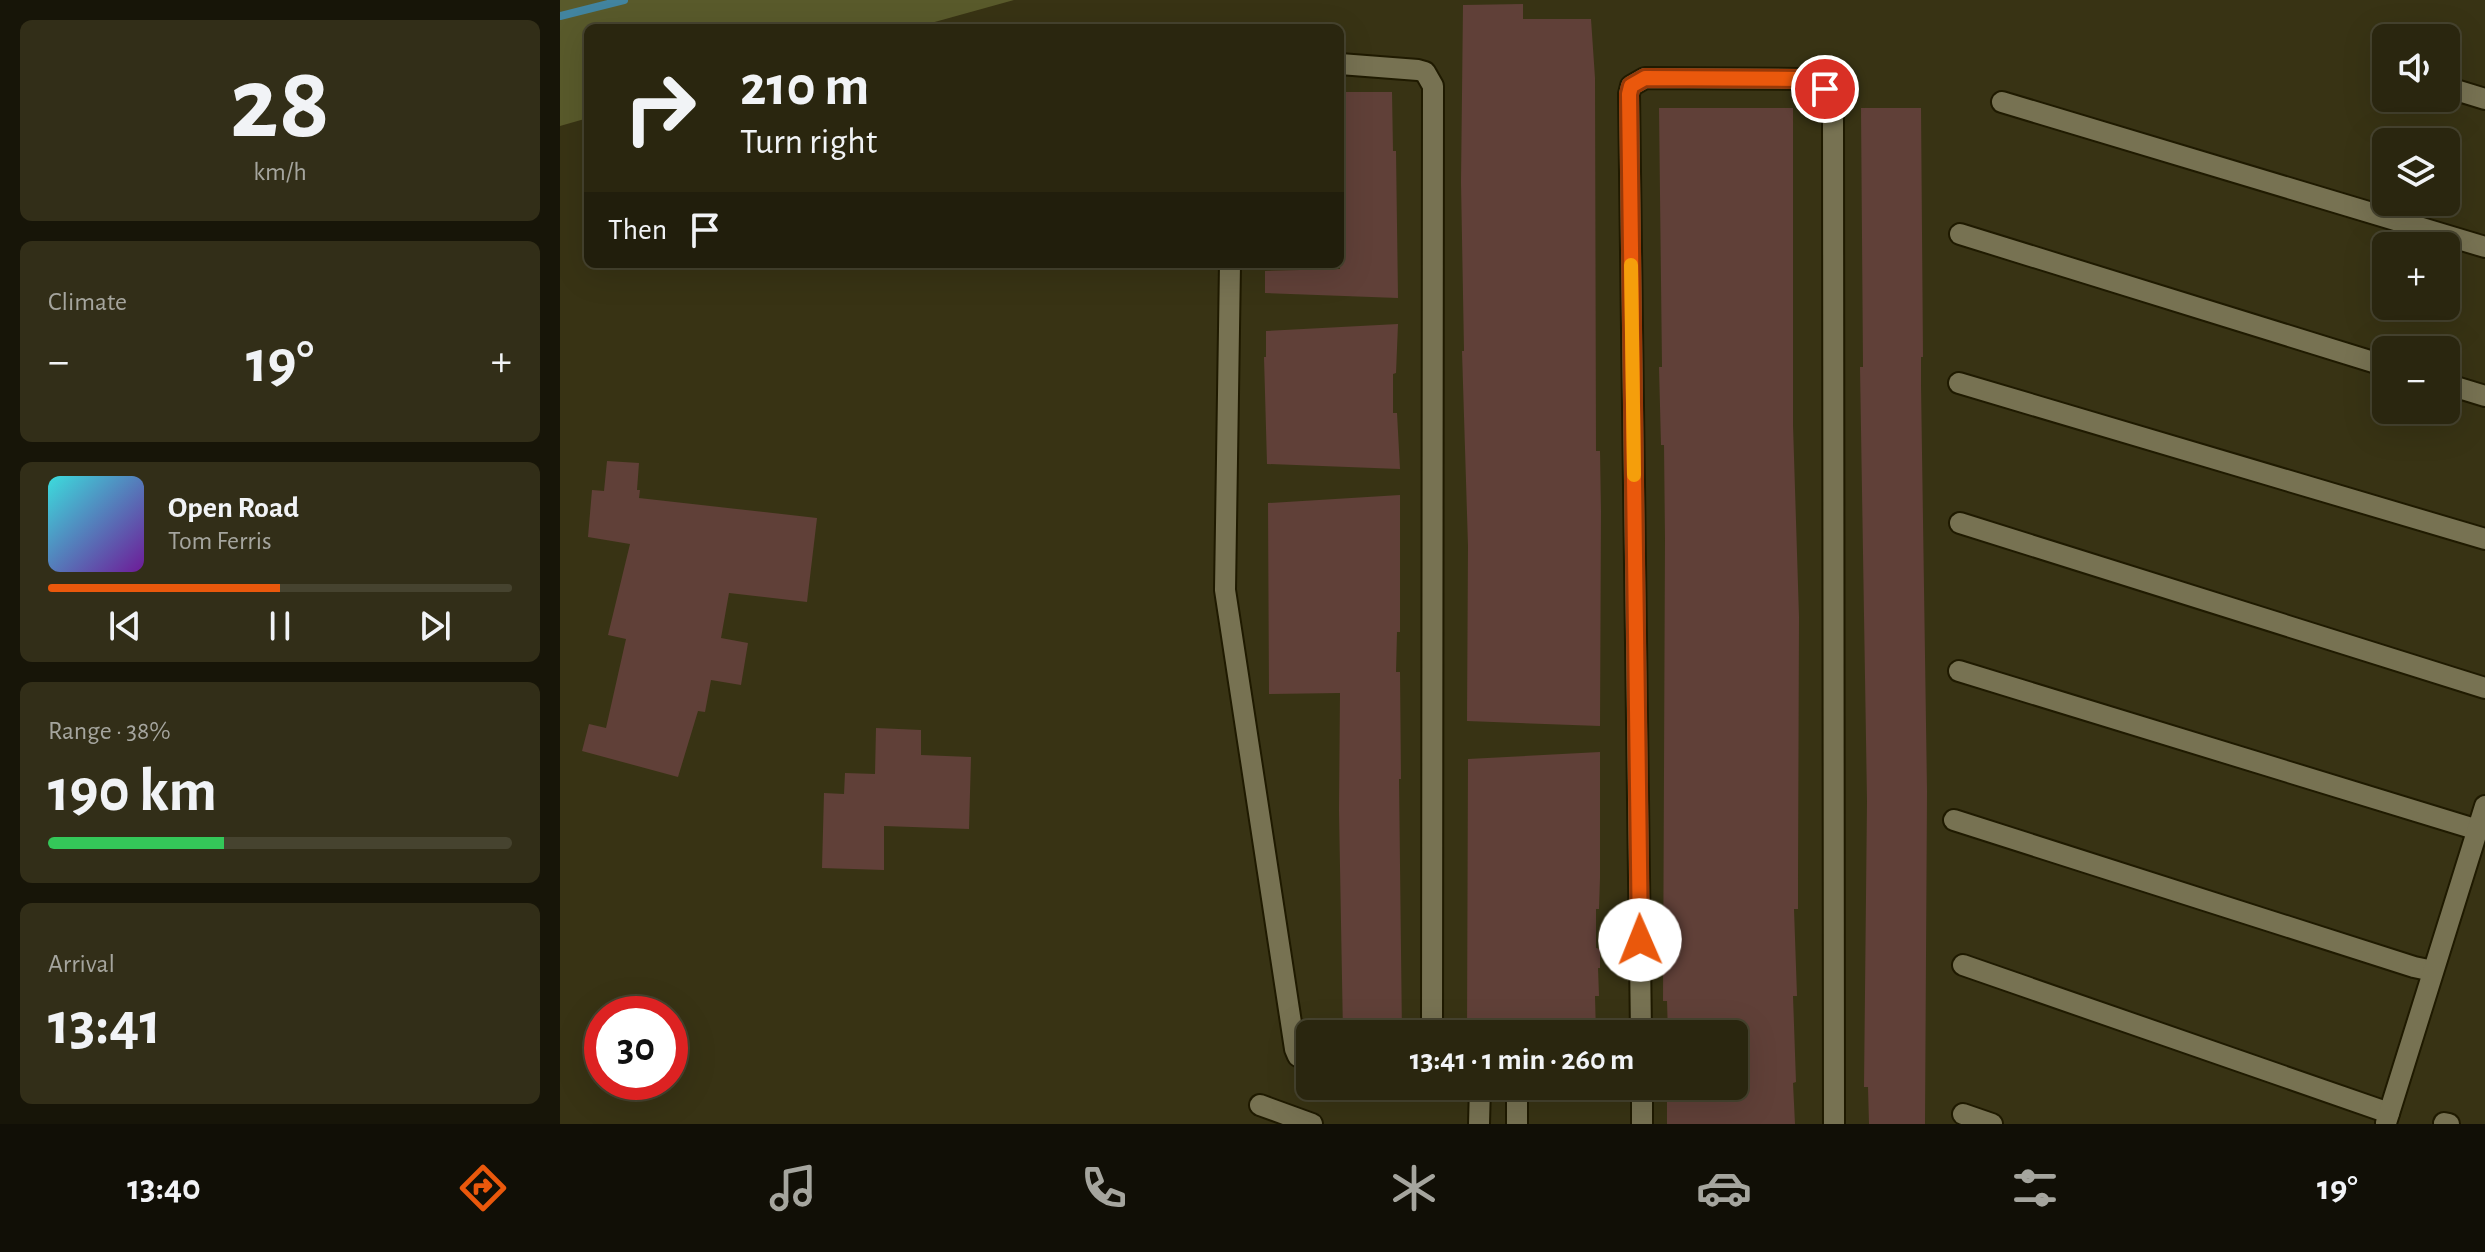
<!DOCTYPE html>
<html lang="en">
<head>
<meta charset="utf-8">
<style>
	:root { --surface:#2a260f; --page:#322e18; --text:#f1f3f6; --muted:#a5a59e; --line:#46432f; --accent:#ea580c }
	body { margin:0; font-family:"Alegreya Sans",sans-serif; background:var(--page); color:var(--text); height:100vh; display:flex; flex-direction:column; font-size:30px; white-space:nowrap }
	* { box-sizing:border-box; margin:0 }
	p { font-size:26px; color:var(--muted) }
	.icon { flex:none; width:44px; height:44px; fill:none; stroke:currentColor; stroke-width:2; stroke-linecap:round; stroke-linejoin:round }
	.map { position:relative; flex:1; overflow:hidden }
	.panel { display:flex; flex-direction:column; gap:20px; padding:20px; background:#171508; width:560px }
	.panel>* { flex:none }
	.banner { position:absolute; left:24px; top:24px; width:760px; height:244px; border-radius:12px; box-shadow:0 8px 32px #0002,0 0 0 2px var(--line); background:#2a260f; color:var(--text); overflow:hidden }
	.buttons { position:absolute; left:1812px; top:24px; display:grid; gap:16px }
	.buttons a { display:grid; place-items:center; width:88px; height:88px; border-radius:12px; background:var(--surface); box-shadow:0 8px 32px #0002,0 0 0 2px var(--line); font-size:40px }
	.speed { position:absolute; left:24px; top:996px; display:flex; gap:16px; font-size:40px; font-weight:700; text-align:center }
	.speed>* { display:grid; place-content:center; width:104px; height:104px; border-radius:50%; background:var(--surface); box-shadow:0 8px 32px #0002,0 0 0 2px var(--line); line-height:1 }
	.speed .limit { border:12px solid #d22; background:#fff; color:#111 }
	.pin { position:absolute; display:grid; place-items:center; width:68px; height:68px; color:#fff; margin:-34px; border:4px solid #fff; border-radius:50%; box-shadow:0 2px 8px #0007 }
	.me { position:absolute; width:88px; margin:-44px; rotate:359deg; stroke-linejoin:round; filter:drop-shadow(0 0 6px #0008) }
	.turn { display:flex; align-items:center; gap:28px; height:168px; padding:0 24px; font-size:36px }
	.turn .icon { width:104px; height:104px; stroke-width:2.5 }
	.turn b { display:block; font-size:56px; line-height:68px }
	.then { display:flex; align-items:center; height:76px; padding:0 24px; background:#0003; gap:16px; font-size:30px }
	.big { font-size:60px; font-weight:600; line-height:1.1 }
	.panel .card { flex:1; display:flex; flex-direction:column; justify-content:center; gap:12px; min-width:0; padding:0 28px; border-radius:12px; background:var(--page) }
	.panel .dial { align-items:center; gap:0 }
	.dial b { font-size:104px; line-height:1 }
	.song { display:flex; align-items:center; gap:24px }
	.cover { width:96px; height:96px; border-radius:12px; background:linear-gradient(135deg,hsl(180 70% 55%),hsl(280 70% 35%)) }
	.played { height:8px; border-radius:4px; background:linear-gradient(90deg,var(--accent) 50%,var(--line) 50%) }
	.keys { display:flex; justify-content:space-around; direction:ltr }
	.heat { display:flex; justify-content:space-between; align-items:center; font-size:44px; direction:ltr }
	.charge { height:12px; border-radius:6px; background:linear-gradient(90deg,#34c759 38%,var(--line) 0) }
	.trip { position:absolute; left:736px; top:1020px; width:452px; height:80px; border-radius:12px; background:var(--surface); box-shadow:0 8px 32px #0002,0 0 0 2px var(--line); font-weight:600; line-height:80px; text-align:center }
	.dock { display:flex; height:128px; justify-content:space-around; align-items:center; background:#110f06; color:var(--muted) }
	.dock .icon { width:56px; height:56px }
	.dock .active { color:var(--accent) }
	.dock b { font-size:36px; color:var(--text) }
	main { display:flex; flex:1; min-height:0 }
	.map>svg:first-child { display:block }
	.green { fill:#595a2b }
	.lines { fill:none; stroke-linecap:round; stroke-linejoin:round }
	.stream { stroke:#42849f; stroke-width:8 }
	.building { fill:#604038 }
	.minor-casing { stroke:#1f1a00; stroke-width:24 }
	.minor { stroke:#777252; stroke-width:20 }
	.route-casing { stroke:#983908; stroke-width:20 }
	.route { stroke:#ea580c; stroke-width:14 }
	.slow { stroke:#f59e0b; stroke-width:14 }
</style>
</head>
<body>
<main>
<section class="panel">
<div class="card dial"><b>28</b><p>km/h</p></div>
<div class="card"><p>Climate</p>
<div class="heat"><a>−</a><b class="big">19°</b><a>+</a></div>
</div>
<div class="card">
<div class="song"><i class="cover"></i><div><b>Open Road</b><p>Tom Ferris</p></div></div>
<div class="played"></div>
<div class="keys"><svg class="icon" aria-label="previous" viewBox="0 0 24 24"><path d="M18 5L8 12l10 7zM5 5v14"/></svg><svg class="icon" aria-label="pause" viewBox="0 0 24 24"><path d="M8 5v14M16 5v14"/></svg><svg class="icon" aria-label="next" viewBox="0 0 24 24"><path d="M6 5l10 7-10 7zM19 5v14"/></svg></div>
</div>
<div class="card"><p>Range · 38%</p><b class="big">190 km</b><div class="charge"></div></div>
<div class="card"><p>Arrival</p><b class="big">13:41</b></div>
</section>
<div class="map">
<svg width="1925" height="1124" viewBox="0 0 1925 1124">
	<rect width="100%" height="100%" fill="#383314"/>
	<path class="green" d="M0 0H454L353 28H28V118L0 126Z"/>
	<g class="lines">
		<path class="stream" d="M0 16 64 0"/>
	</g>
	<g class="building">
		<path d="M963 4V19H1031L1035 78 1036 451H1040L1041 511 1040 726 907 721 908 546 902 351H904L901 182 903 5Z"/>
		<path d="M780 92H832L833 151H836L838 298 705 293V271L780 269Z"/>
		<path d="M1099 108H1233V425L1239 617 1238 879V909H1234L1237 996H1233L1236 1082 1233 1083 1235 1124H1107V1086H1176L1175 1034H1108L1107 1001H1103L1105 539 1104 445H1101L1099 367H1102Z"/>
		<path d="M1301 108H1361L1363 357H1361V385L1367 791 1365 1124H1309L1308 1087H1304L1307 801 1300 367H1303Z"/>
		<path d="M838 324 836 373 833 374V413H837L840 469 707 464 704 357H706V331Z"/>
		<path d="M47 461 79 463 77 490H80L79 498 257 518 247 602 169 593 161 638 188 643 181 685 151 680 145 712 138 711 118 777 22 751 29 724 46 728 66 639 48 635 70 544 28 537 32 490 44 491Z"/>
		<path d="M840 495V632H837L836 672H840L841 779H839L842 1034H783L779 811 780 693 709 694 708 503Z"/>
		<path d="M316 728 361 730V755L411 757 409 829 324 826V870L262 868 264 793 284 794 285 773 315 774Z"/>
		<path d="M1040 752V878L1039 909H1036V948L1040 949V968H1038L1039 996H1035L1036 1034H907L908 759Z"/>
	</g>
	<g class="lines">
		<defs>
			<g id="minor">
				<path d="M780 64 858 70 865 72 873 86 872 1034"/>
				<path d="M1886 87 1925 99"/>
				<path d="M1442 102 1925 247"/>
				<path d="M1400 234 1826 366"/>
				<path d="M670 264 665 590 735 1049 738 1056 750 1063"/>
				<path d="M1399 383 1925 539"/>
				<path d="M1886 384 1925 396"/>
				<path d="M1400 523 1925 688"/>
				<path d="M1399 671 1918 830"/>
				<path d="M1394 820 1854 967 1873 971"/>
				<path d="M1403 965 1829 1113"/>
				<path d="M1081 1034 1069 94 1071 86 1085 78 1242 79C1263 84 1270 93 1273 115L1274 1124"/>
				<path d="M1082 1086V1124"/>
				<path d="M700 1105 752 1124"/>
				<path d="M1403 1114 1432 1124"/>
				<path d="M1826 1123 1925 806"/>
				<path d="M1884 1123 1889 1124"/>
				<path d="M919 1124 920 1086"/>
				<path d="M957 1124V1086"/>
			</g>
		</defs>
		<use href="#minor" class="minor-casing"/>
		<use href="#minor" class="minor"/>
	</g>
	<g class="lines">
		<defs>
			<path id="route" d="M1080 940 1069 94 1071 86 1085 78 1242 79 1256 82 1265 89"/>
		</defs>
		<use href="#route" class="route-casing"/>
		<use href="#route" class="route"/>
		<path class="slow" d="M1071 265 1074 475"/>
	</g>
</svg>
<div class="buttons">
<a><svg class="icon" aria-label="sound" viewBox="0 0 24 24"><path d="M4 9h4l5-4v14l-5-4H4zM17 9q2 3 0 6"/></svg></a>
<a><svg class="icon" aria-label="layers" viewBox="0 0 24 24"><path d="M12 4l9 5-9 5-9-5zM3 14l9 5 9-5"/></svg></a>
<a>+</a>
<a>−</a>
</div>
<div class="speed"><div class="limit">30</div></div>
<div class="pin" style="left:1265px;top:89px;background:#d93025"><svg class="icon" aria-label="arrive" viewBox="0 0 24 24"><path d="M6 21V4h12l-3 4 3 4H6"/></svg></div>
<svg class="me" style="left:1080px;top:940px" viewBox="-20 -20 40 40"><circle r="19" fill="#fff"/><path d="M0-13L10 11 0 6-10 11z" fill="#ea580c"/></svg>
<div class="trip">13:41 · 1 min · 260 m</div>
<div class="banner">
<div class="turn"><svg class="icon" aria-label="right" viewBox="0 0 24 24"><path d="M7 20v-9h11M14 6l5 5-5 5"/></svg><div><b>210 m</b>Turn right</div></div>
<div class="then">Then<svg class="icon" aria-label="arrive" viewBox="0 0 24 24"><path d="M6 21V4h12l-3 4 3 4H6"/></svg></div>
</div>
</div>
</main>
<nav class="dock">
<b>13:40</b>
<svg class="icon active" aria-label="directions" viewBox="0 0 24 24"><path d="M12 3l9 9-9 9-9-9zM9 14v-3h6M13 9l2 2-2 2"/></svg>
<svg class="icon" aria-label="music" viewBox="0 0 24 24"><path d="M9 18V5l10-2v13"/><circle cx="6" cy="18" r="3"/><circle cx="16" cy="16" r="3"/></svg>
<svg class="icon" aria-label="phone" viewBox="0 0 24 24"><path d="M5 4h4l2 5-3 2q2 4 5 5l2-3 5 2v4C11 20 4 13 5 4z"/></svg>
<svg class="icon" aria-label="climate" viewBox="0 0 24 24"><path d="M12 3v18M4 7l16 10M4 17L20 7"/></svg>
<svg class="icon" aria-label="car" viewBox="0 0 24 24"><path d="M5 17H2v-5l4-1 3-4h7l3 4 3 1v5h-3M9 17h6M6 11h13"/><circle cx="7" cy="17" r="2"/><circle cx="17" cy="17" r="2"/></svg>
<svg class="icon" aria-label="filters" viewBox="0 0 24 24"><path d="M4 7h16M4 17h16"/><circle cx="9" cy="7" r="2"/><circle cx="15" cy="17" r="2"/></svg>
<b>19°</b>
</nav>
</body>
</html>
